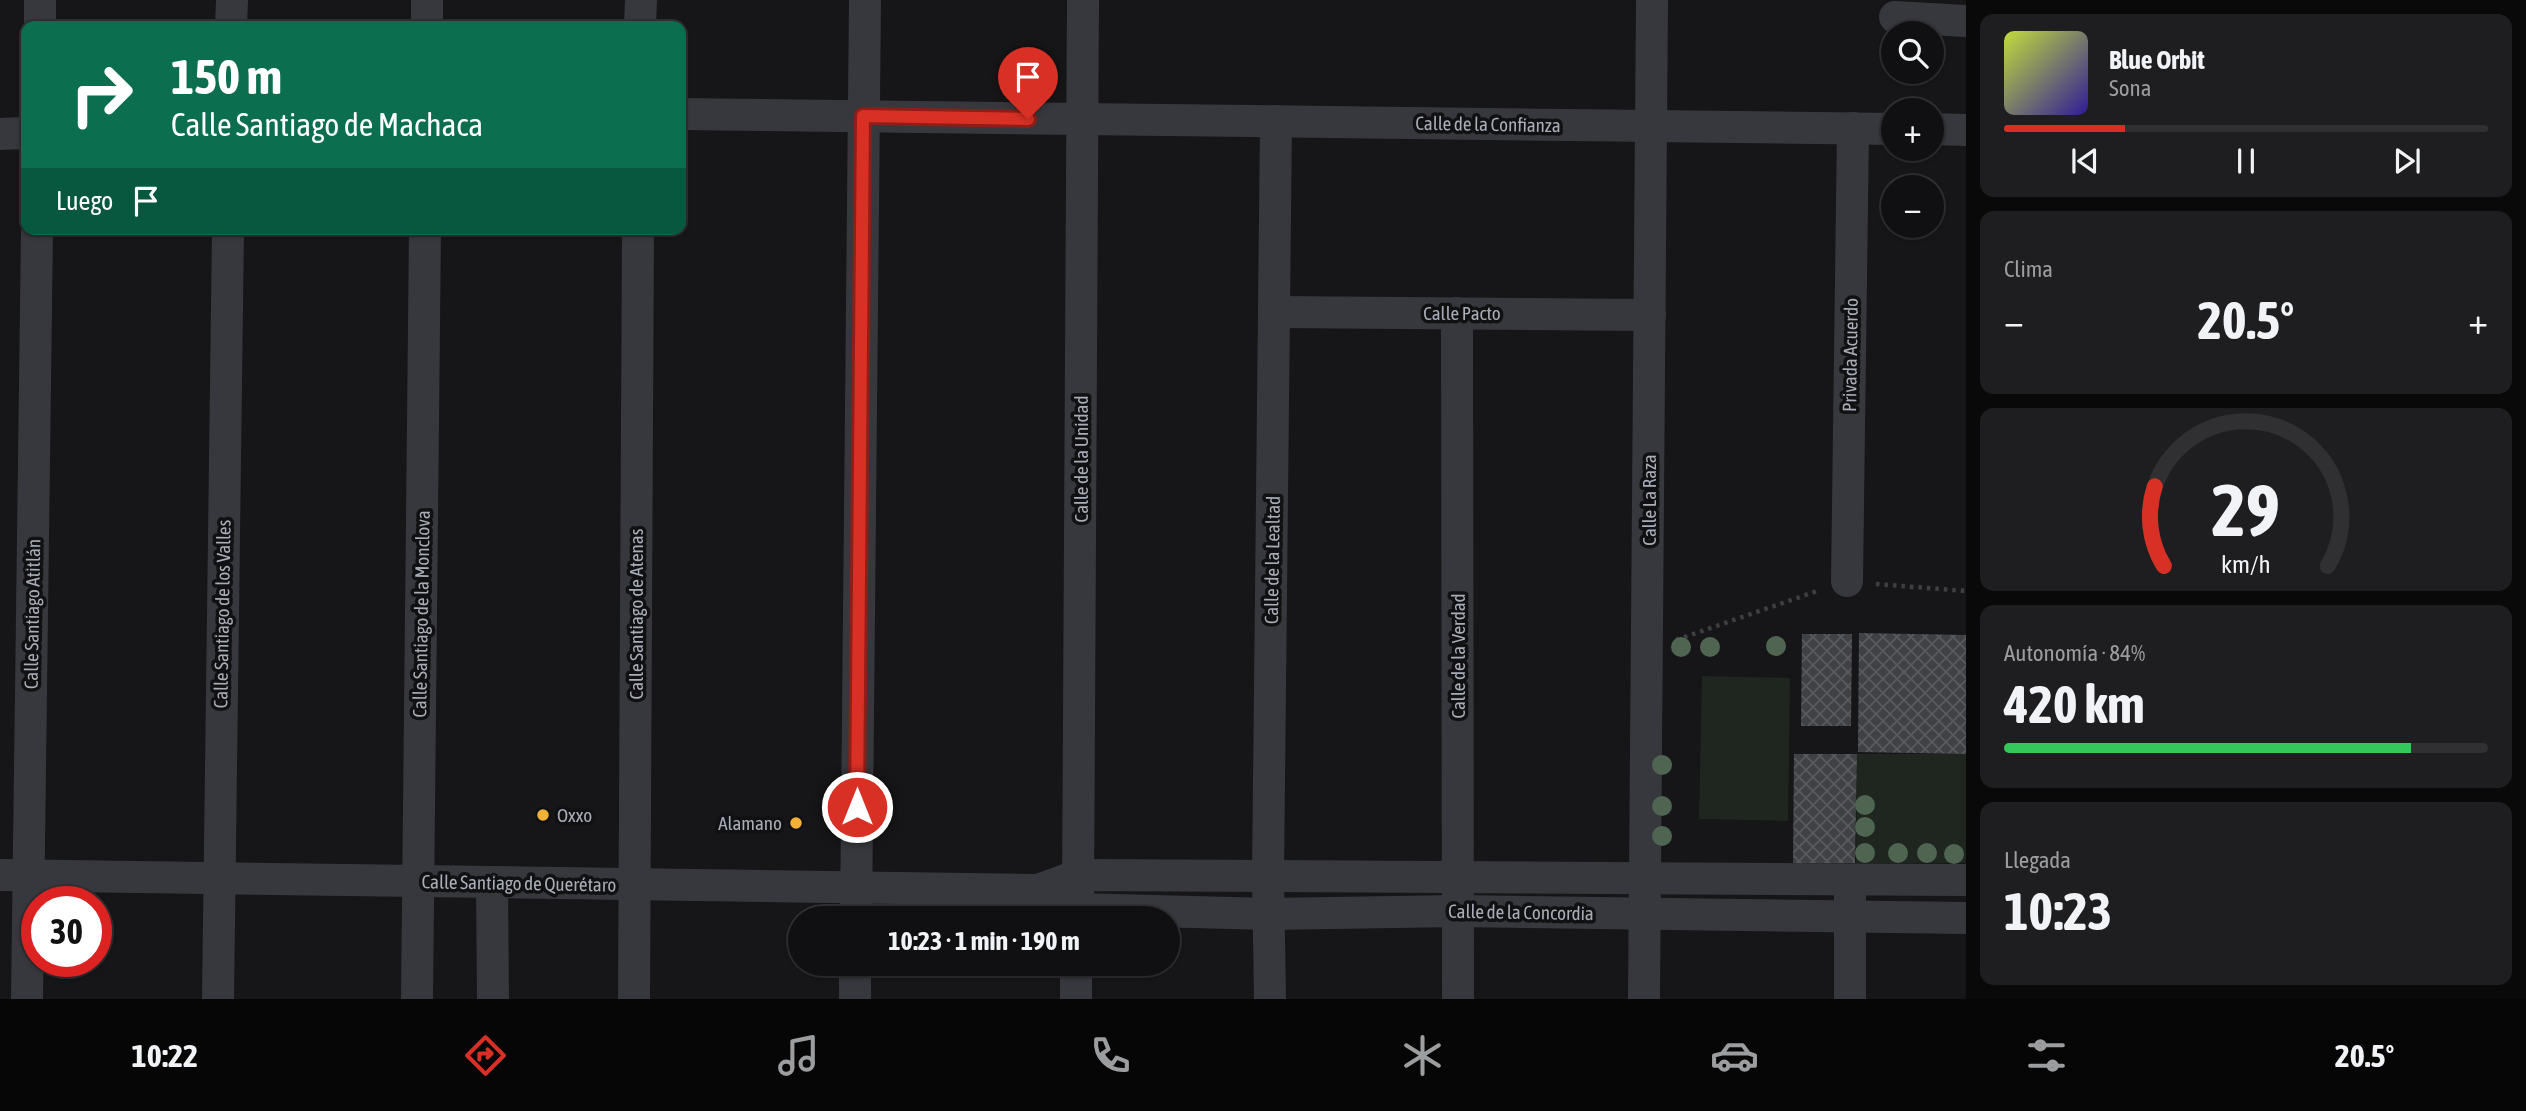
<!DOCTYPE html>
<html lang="es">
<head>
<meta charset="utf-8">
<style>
	:root { --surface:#101012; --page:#1e1e20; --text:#f1f3f6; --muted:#9c9d9f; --line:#303032; --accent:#d93025 }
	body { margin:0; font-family:"Asap Condensed",sans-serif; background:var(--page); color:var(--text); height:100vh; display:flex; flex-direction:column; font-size:26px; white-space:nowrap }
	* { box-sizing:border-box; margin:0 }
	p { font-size:23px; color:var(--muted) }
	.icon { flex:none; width:38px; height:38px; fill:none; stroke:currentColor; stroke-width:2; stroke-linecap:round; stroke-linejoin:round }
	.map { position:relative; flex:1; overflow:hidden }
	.drawer { display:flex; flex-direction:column; gap:14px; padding:14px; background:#09090a; width:560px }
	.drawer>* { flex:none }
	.guide { position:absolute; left:21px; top:21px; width:665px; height:214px; border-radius:14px; box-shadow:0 2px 5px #0004,0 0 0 2px var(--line); background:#0b6e4f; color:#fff; overflow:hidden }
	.tools { position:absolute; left:1881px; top:21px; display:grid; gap:14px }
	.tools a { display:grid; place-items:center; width:63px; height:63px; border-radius:50%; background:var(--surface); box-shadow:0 2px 5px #0004,0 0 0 2px var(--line); font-size:35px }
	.speed { position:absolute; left:21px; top:886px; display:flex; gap:14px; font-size:35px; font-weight:700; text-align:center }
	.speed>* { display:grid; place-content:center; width:91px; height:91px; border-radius:50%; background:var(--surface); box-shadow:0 2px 5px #0004,0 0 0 2px var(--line); line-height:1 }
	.speed .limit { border:10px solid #d22; background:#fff; color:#111 }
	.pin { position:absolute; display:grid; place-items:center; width:60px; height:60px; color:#fff; margin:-72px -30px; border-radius:50% 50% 50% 0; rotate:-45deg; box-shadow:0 0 7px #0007 }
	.pin .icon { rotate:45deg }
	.me { position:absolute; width:77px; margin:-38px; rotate:0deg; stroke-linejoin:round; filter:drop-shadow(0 0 5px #0008) }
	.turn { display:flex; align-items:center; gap:24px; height:147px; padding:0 35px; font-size:32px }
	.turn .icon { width:91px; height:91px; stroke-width:2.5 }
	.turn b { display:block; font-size:49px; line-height:60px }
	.then { display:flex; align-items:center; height:66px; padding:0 35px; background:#0003; gap:14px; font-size:26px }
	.big { font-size:52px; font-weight:700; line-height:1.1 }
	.drawer .card { flex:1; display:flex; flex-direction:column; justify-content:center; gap:10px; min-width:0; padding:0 24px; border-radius:14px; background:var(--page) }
	.drawer .dial { align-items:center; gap:0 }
	.dial svg { height:182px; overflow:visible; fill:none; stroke:var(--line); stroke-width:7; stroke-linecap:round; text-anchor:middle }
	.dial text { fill:var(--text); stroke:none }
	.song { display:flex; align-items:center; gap:21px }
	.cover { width:84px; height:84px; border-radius:10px; background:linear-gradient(135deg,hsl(70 70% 55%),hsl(250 70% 35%)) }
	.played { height:7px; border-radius:4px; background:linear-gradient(90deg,var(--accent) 25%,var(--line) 25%) }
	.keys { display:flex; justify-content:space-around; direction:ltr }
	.heat { display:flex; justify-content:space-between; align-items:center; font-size:38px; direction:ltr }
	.charge { height:10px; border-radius:5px; background:linear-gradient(90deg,#34c759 84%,var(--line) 0) }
	.trip { position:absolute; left:788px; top:906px; width:392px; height:70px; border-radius:35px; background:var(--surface); box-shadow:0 2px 5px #0004,0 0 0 2px var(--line); font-weight:700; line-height:70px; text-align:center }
	.tab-bar { display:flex; height:112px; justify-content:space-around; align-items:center; background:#060607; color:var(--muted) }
	.tab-bar .icon { width:49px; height:49px }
	.tab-bar .on { color:var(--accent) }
	.tab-bar b { font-size:32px; color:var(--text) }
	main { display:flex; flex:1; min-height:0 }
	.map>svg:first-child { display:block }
	.park { fill:#1e261f }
	.building { fill:url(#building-cross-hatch) }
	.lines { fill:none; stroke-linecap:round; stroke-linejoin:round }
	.path { stroke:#3d3f44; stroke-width:4.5; stroke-dasharray:3.5 5; stroke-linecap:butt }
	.minor { stroke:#37383d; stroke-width:32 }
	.tree { fill:#506452 }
	.route-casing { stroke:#8d1f18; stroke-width:18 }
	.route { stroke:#d93025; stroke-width:12 }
	.poi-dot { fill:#f2b134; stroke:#111113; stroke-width:2.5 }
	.labels { text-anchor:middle; stroke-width:7; stroke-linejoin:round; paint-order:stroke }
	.street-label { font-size:19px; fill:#a8adb8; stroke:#111113 }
	.poi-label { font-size:19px; fill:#a8adb8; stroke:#111113; text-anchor:start }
</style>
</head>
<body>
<main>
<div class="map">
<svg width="1966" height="999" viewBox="0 0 1966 999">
	<defs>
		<pattern id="building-cross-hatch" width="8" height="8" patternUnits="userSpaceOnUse" patternTransform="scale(1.75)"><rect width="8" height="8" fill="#404145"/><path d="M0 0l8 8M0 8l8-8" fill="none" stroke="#595a5e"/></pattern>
	</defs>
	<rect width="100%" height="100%" fill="#161618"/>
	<g class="park">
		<path d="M1702 676 1790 678 1788 821 1699 819Z"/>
		<path d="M1857 754H1966V863H1856Z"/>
	</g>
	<g class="building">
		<path d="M1859 633 1966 635V754L1858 752Z"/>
		<path d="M1802 634H1852L1851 726H1801Z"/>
		<path d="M1794 754H1857L1855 863H1793Z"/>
	</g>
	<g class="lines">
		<g class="path">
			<path d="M1876 584 1966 591"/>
			<path d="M1676 640 1820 590"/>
		</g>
		<g class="minor">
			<path d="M1895 17 1966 21"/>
			<path d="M40 26V0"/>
			<path d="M231 26 232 0"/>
			<path d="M427 26V0"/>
			<path d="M640 26 641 0"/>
			<path d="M681 114 1894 129"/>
			<path d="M1932 129 1966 130"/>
			<path d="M0 134 26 133"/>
			<path d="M1274 312 1650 315"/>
			<path d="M1457 313 1458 999"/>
			<path d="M1847 581 1853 128"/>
			<path d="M0 875 1038 890 1079 875 1966 880"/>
			<path d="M492 883 493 999"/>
			<path d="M1038 890 1077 909 1270 914 1458 911 1966 918"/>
			<path d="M1078 896 1083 0"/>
			<path d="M856 919 865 0"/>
			<path d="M27 999 37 229"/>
			<path d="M218 999 228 229"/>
			<path d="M417 999 425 229"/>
			<path d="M634 999 638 229"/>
			<path d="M855 999V964"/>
			<path d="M1076 999V964"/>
			<path d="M1270 999 1268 875 1276 121"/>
			<path d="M1644 999 1652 0"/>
			<path d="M1850 999V895"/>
		</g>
	</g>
	<g class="tree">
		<circle cx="1776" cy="646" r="10"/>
		<circle cx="1681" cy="647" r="10"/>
		<circle cx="1710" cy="647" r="10"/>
		<circle cx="1662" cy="765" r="10"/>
		<circle cx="1865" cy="805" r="10"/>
		<circle cx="1662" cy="806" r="10"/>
		<circle cx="1865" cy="827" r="10"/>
		<circle cx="1662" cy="836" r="10"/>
		<circle cx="1865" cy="853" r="10"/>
		<circle cx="1898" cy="853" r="10"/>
		<circle cx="1927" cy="853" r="10"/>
		<circle cx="1954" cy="854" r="10"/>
	</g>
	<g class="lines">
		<defs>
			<path id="route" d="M857 807 863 116 1028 119"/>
		</defs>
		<use href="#route" class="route-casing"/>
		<use href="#route" class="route"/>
	</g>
	<g class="poi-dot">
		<circle cx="543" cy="815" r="7"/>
		<circle cx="796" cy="823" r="7"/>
	</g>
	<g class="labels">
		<g class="street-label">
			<text transform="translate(1488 124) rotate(1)" y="7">Calle de la Confianza</text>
			<text x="1462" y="320">Calle Pacto</text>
			<text transform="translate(1850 355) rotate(-89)" y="7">Privada Acuerdo</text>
			<text transform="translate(1081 459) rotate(-90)" y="7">Calle de la Unidad</text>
			<text transform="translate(1649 500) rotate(-90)" y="7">Calle La Raza</text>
			<text transform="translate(1272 560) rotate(-89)" y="7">Calle de la Lealtad</text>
			<text transform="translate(32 614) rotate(-89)" y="7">Calle Santiago Atitlán</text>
			<text transform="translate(222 614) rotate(-89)" y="7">Calle Santiago de los Valles</text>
			<text transform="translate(421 614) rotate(-89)" y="7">Calle Santiago de la Monclova</text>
			<text transform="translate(636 614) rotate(-90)" y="7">Calle Santiago de Atenas</text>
			<text transform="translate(1458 656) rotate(-90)" y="7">Calle de la Verdad</text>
			<text transform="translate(519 883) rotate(1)" y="7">Calle Santiago de Querétaro</text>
			<text transform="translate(1521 912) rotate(1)" y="7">Calle de la Concordia</text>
		</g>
		<g class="poi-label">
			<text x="557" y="822">Oxxo</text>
			<text x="782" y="830" text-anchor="end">Alamano</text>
		</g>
	</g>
</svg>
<div class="tools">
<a><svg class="icon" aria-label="search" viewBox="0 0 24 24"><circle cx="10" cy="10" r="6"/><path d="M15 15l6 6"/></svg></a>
<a>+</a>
<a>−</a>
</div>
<div class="speed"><div class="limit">30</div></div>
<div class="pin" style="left:1028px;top:119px;background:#d93025"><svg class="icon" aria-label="arrive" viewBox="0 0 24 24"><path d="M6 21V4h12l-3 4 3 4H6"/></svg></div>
<svg class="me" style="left:857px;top:807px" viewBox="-20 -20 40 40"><circle r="17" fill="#d93025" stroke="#fff" stroke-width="3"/><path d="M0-11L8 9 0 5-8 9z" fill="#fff"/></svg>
<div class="trip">10:23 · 1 min · 190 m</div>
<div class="guide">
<div class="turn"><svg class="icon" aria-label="right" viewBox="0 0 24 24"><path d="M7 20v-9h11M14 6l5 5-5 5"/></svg><div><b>150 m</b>Calle Santiago de Machaca</div></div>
<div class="then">Luego<svg class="icon" aria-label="arrive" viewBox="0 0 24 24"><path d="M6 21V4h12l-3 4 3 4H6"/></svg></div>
</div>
</div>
<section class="drawer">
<div class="card">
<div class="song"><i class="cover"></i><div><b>Blue Orbit</b><p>Sona</p></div></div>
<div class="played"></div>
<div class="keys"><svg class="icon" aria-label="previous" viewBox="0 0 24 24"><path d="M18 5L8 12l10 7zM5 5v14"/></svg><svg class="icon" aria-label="pause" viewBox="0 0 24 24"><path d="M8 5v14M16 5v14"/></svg><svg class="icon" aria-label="next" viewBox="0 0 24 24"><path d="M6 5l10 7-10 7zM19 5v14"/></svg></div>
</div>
<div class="card"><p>Clima</p>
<div class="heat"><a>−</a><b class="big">20.5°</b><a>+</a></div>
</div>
<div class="card dial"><svg viewBox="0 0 100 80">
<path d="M14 69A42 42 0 1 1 86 69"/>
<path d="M14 69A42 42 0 0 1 10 34" stroke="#d93025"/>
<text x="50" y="56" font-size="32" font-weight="700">29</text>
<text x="50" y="72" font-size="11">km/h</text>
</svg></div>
<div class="card"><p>Autonomía · 84%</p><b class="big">420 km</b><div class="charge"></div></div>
<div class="card"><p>Llegada</p><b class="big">10:23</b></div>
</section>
</main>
<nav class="tab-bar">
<b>10:22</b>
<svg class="icon on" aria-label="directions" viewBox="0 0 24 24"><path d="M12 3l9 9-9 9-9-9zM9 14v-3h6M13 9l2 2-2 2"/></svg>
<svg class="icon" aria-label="music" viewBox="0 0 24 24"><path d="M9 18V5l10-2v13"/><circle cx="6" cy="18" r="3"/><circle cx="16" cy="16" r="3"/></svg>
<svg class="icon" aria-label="phone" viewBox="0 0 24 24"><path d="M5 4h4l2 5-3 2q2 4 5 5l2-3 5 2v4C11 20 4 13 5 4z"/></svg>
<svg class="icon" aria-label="climate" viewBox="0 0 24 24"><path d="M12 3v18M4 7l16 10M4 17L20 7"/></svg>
<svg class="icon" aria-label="car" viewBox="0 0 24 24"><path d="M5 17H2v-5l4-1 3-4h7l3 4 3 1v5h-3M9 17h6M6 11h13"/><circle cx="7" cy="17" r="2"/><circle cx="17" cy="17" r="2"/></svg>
<svg class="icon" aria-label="filters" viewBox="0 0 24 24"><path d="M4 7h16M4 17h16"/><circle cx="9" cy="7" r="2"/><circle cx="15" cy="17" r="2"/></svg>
<b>20.5°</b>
</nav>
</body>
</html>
